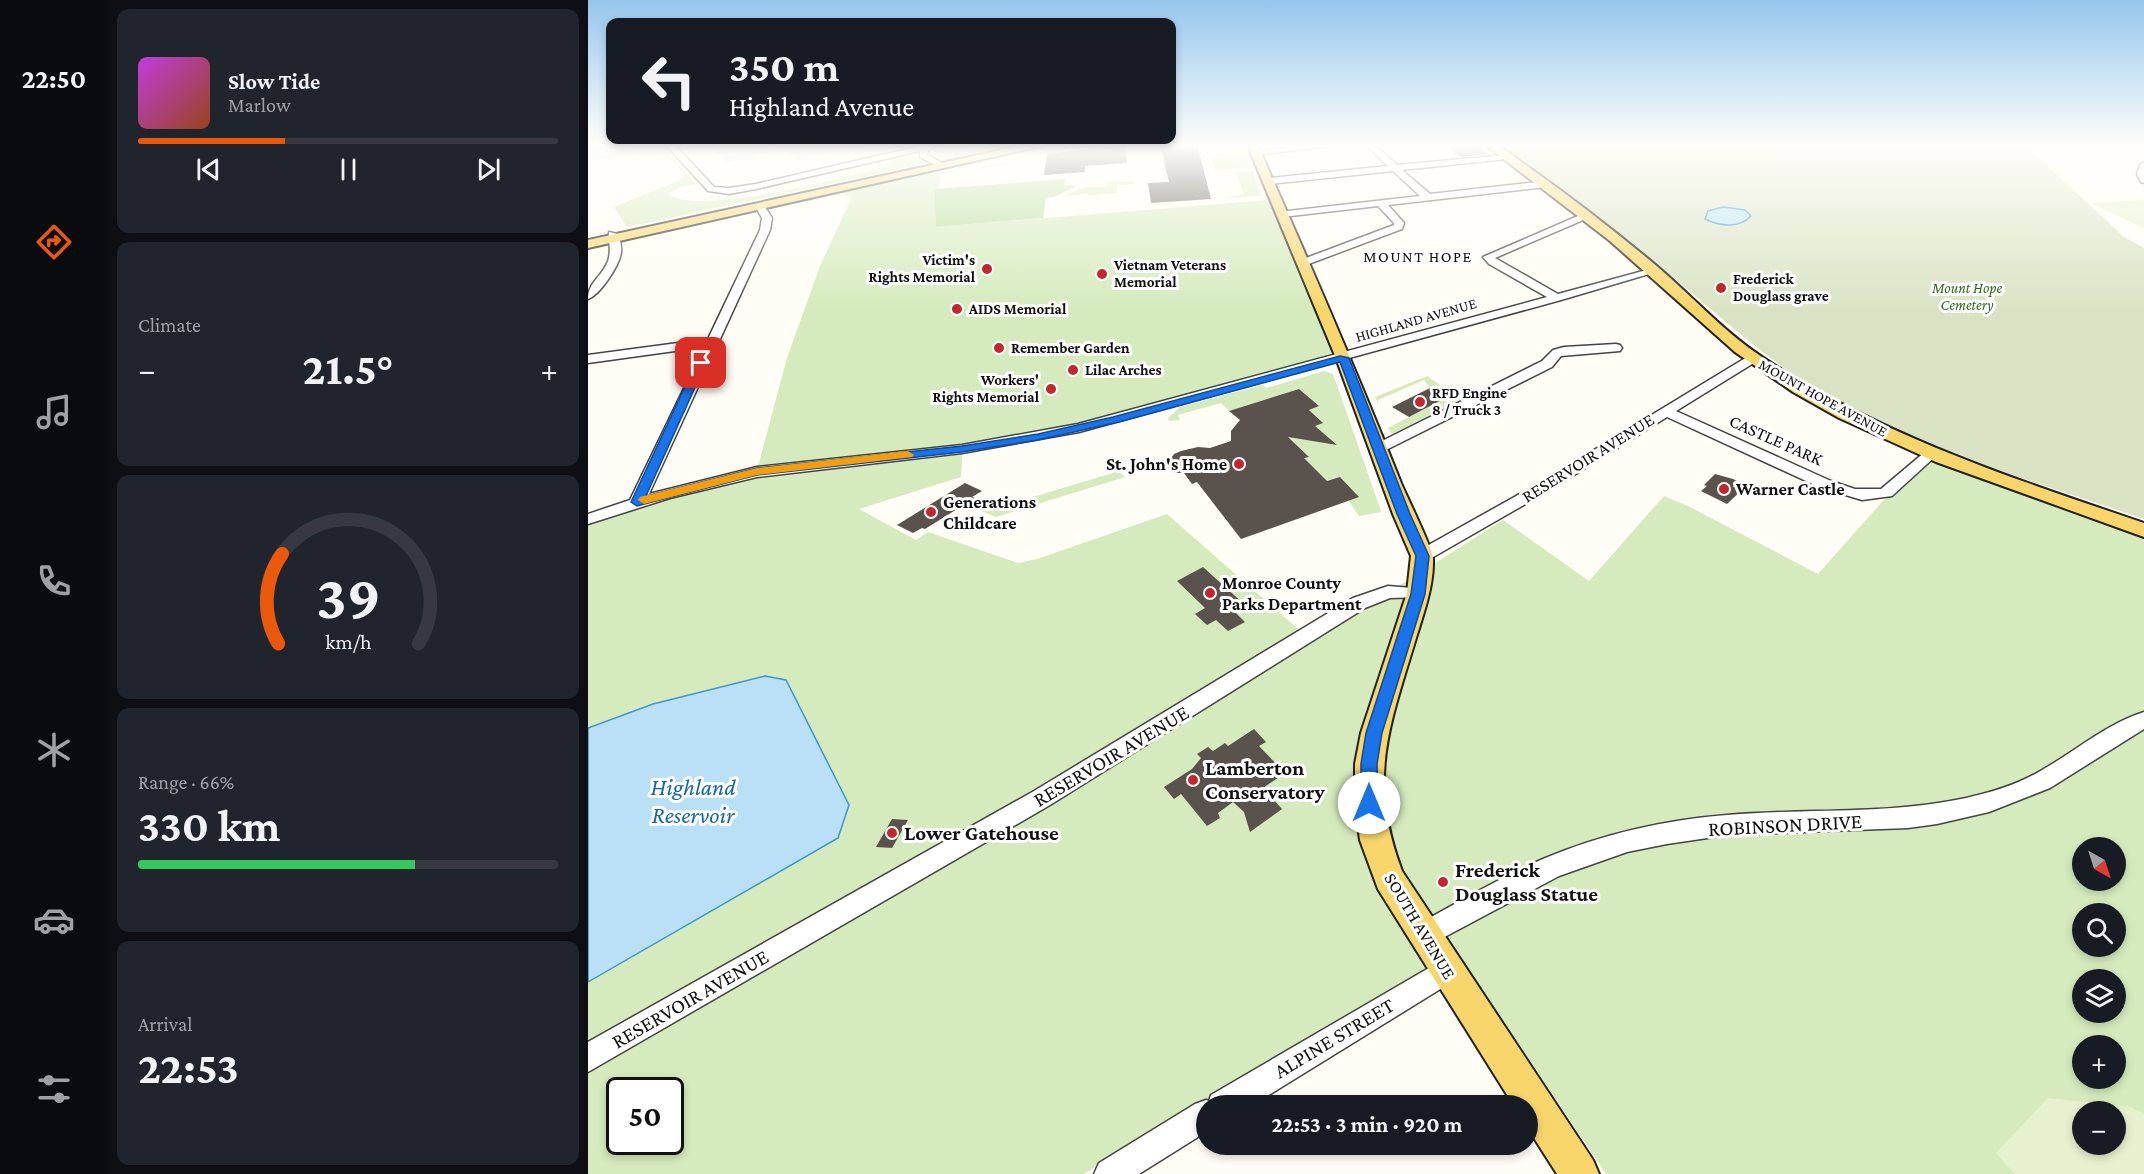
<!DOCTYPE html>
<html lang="en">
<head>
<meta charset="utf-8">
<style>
	:root { --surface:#171b24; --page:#20242c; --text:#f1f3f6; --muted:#9ea1a6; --line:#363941; --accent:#ea580c }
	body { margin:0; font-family:"Crimson Pro",serif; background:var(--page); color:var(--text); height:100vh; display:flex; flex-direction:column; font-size:22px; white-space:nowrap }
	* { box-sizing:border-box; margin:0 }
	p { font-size:20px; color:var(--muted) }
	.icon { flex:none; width:33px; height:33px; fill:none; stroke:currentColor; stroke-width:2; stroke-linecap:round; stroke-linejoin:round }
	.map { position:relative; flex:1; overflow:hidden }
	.panel { display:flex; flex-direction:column; gap:9px; padding:9px; background:#0d0f14; width:480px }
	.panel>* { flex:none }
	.guide { position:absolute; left:18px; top:18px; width:570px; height:126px; border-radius:12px; box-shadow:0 3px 9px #0003; background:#171b24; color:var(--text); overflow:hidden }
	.needle { width:39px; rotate:141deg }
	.fabs { position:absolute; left:1484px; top:837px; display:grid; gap:12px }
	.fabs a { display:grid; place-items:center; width:54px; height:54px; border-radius:50%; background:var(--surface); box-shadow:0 3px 9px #0003; font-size:30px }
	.speed { position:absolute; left:18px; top:1077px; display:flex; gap:12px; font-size:30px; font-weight:700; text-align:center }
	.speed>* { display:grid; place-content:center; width:78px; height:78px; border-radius:50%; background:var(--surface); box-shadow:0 3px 9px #0003; line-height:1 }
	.speed .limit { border:3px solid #111; border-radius:9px; background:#fff; color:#111 }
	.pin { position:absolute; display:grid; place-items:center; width:51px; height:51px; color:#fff; margin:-26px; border-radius:12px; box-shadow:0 3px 9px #0006 }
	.me { position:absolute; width:66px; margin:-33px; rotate:0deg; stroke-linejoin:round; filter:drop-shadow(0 0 4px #0008) }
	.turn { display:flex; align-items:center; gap:21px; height:126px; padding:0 24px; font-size:27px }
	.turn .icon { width:78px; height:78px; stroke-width:2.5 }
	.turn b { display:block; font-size:42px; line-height:51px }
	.big { font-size:45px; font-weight:700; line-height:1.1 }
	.panel .tile { flex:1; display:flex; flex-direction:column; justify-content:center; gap:9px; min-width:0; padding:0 21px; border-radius:12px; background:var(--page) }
	.panel .dial { align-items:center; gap:0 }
	.dial svg { height:156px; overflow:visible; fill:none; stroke:var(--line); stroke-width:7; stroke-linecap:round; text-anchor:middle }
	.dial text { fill:var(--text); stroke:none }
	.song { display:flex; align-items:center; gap:18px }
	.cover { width:72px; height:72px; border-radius:9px; background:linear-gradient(135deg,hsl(290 70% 55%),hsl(20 70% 35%)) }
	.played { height:6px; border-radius:3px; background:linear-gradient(90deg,var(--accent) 35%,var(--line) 35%) }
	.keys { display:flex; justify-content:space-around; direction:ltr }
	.heat { display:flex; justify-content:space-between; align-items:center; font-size:33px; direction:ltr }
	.charge { height:9px; border-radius:4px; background:linear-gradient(90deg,#34c759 66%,var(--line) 0) }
	.trip { position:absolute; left:608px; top:1095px; width:342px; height:60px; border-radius:30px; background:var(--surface); box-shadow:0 3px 9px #0003; font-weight:700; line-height:60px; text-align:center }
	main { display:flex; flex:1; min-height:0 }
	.menu { display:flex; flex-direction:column; width:108px; justify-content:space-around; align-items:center; background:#090b0e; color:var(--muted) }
	.menu .icon { width:42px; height:42px }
	.menu .on { color:var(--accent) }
	.menu b { font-size:27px; color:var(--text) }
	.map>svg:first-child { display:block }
	.green { fill:#d5ebbd; fill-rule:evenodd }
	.forest { fill:#b9dc9c }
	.cemetery { fill:#d9e3c4 }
	.pitch { fill:#e6f2cf; fill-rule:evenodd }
	.water { fill:#b9e0f7; stroke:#3f96cf; stroke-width:1.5 }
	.building { fill:#5a524d }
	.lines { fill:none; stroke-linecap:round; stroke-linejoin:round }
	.minor-casing { stroke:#444; stroke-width:3 }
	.major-casing { stroke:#222; stroke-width:4 }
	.minor { fill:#fff; fill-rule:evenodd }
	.major { fill:#f9d66b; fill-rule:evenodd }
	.route { fill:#1a73e8; stroke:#114b97; stroke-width:1.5 }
	.slow { fill:#f59e0b }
	.poi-dot { fill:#c4262e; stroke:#fff; stroke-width:2 }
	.labels { text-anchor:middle; stroke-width:6; stroke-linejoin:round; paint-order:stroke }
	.far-poi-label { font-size:15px; font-weight:bold; fill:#111; stroke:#fff; text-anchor:start }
	.far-park-label { font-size:15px; font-style:italic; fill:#2f6b1f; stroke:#fff }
	.far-street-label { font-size:15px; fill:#111; stroke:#fff }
	.far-neighbourhood-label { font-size:16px; letter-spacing:1.5px; fill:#111; stroke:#fff }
	.street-label { font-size:18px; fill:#111; stroke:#fff }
	.poi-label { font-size:18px; font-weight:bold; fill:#111; stroke:#fff; text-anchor:start }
	.near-street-label { font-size:21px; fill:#111; stroke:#fff }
	.near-poi-label { font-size:21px; font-weight:bold; fill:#111; stroke:#fff; text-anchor:start }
	.near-water-label { font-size:24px; font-style:italic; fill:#1768a6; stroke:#fff }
</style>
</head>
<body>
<main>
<nav class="menu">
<b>22:50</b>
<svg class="icon on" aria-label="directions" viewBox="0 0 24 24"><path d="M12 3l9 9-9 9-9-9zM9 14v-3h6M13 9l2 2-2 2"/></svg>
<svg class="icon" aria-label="music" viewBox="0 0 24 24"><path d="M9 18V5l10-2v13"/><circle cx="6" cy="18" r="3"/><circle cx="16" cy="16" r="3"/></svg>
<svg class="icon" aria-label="phone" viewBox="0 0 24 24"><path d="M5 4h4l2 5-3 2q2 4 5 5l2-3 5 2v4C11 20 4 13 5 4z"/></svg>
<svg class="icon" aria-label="climate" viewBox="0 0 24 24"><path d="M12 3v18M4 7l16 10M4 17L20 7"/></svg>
<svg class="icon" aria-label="car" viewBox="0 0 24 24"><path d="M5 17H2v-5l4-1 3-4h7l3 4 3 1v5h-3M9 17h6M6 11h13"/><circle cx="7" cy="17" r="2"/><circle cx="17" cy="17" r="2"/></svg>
<svg class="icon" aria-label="filters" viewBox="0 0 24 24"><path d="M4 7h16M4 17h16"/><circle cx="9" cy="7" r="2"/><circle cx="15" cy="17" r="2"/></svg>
</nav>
<section class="panel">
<div class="tile">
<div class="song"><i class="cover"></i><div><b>Slow Tide</b><p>Marlow</p></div></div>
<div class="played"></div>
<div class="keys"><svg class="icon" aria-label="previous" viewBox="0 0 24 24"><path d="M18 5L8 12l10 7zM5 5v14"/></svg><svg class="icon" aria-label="pause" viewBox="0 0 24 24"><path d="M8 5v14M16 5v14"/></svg><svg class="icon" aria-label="next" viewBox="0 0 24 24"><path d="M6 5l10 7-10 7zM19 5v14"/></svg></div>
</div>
<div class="tile"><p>Climate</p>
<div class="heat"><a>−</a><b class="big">21.5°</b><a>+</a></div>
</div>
<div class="tile dial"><svg viewBox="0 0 100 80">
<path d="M14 69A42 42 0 1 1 86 69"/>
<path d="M14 69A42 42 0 0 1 16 23" stroke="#ea580c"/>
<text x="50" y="56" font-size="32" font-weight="700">39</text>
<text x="50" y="72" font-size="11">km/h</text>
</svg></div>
<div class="tile"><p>Range · 66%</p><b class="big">330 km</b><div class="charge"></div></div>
<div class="tile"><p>Arrival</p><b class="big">22:53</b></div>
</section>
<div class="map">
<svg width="1556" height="1174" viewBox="0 0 1556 1174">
	<rect width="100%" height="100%" fill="#fffdf5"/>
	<g class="green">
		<path d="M0 144H16L21 151 58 144H73L108 184 92 187 80 193C105 219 260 176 298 167L297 165 303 161 298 159C320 153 321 152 340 163L39 227 26 207 90 181 96 174 82 158 44 155 0 161Z"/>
		<path d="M90 144H289L210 160 205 155 202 156 199 154 200 152 191 154 187 151 164 155 167 159 159 160 156 158 139 162 124 149 99 153Z"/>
		<path d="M363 144H379L386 148 433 144 358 160H352L345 156 347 154 344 149Z"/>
		<path d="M658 156 662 167 627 170 624 159Z"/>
		<path d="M415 162 424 163 352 175 351 188 346 189 348 227 681 200 744 352 737 356 507 420 375 444 373 477 271 509 328 540 340 532 430 563 449 559 579 514 724 641 915 520 1001 581 1076 496 1102 507 1230 574 1293 503 1342 461H1349L1556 534V1174H1018L868 951 496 1174H0V525L83 498 167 478 199 358 232 266 263 199 254 191 350 171 373 172ZM1494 848H1527V880H1494ZM1494 914H1527V946H1494ZM1494 980H1527V1012H1494ZM1494 1046H1527V1078H1494ZM32 1090H82V1142H32ZM1494 1112H1527V1144H1494Z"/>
		<path d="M665 171 673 196 635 198 656 194 649 173H642Z"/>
		<path d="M520 182H546V184L530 185 528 193 501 195 500 193 476 196 497 187H518Z"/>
		<path d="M736 371 745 374 792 508 793 512 771 516 760 500 770 496 752 477 739 481 716 458 720 456 698 435 734 423 721 410 731 406 711 389 641 411 633 403 590 415 592 420 581 421 580 418 592 407 674 385 679 388Z"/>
		<path d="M839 376 873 399 804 434 800 428 859 397 842 388 836 380 790 400V403L787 397Z"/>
		<path d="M531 471 537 477 408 517 391 510 399 504 412 507Z"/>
	</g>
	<path class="forest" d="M478 179 476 185 488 186 466 197 458 198 455 218 348 227 346 189Z"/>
	<path class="cemetery" d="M910 144H1459L1442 150 1535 236 1556 248V519C1445 481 1329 448 1227 388 1178 359 1135 319 1091 282 1032 234 973 188 910 144Z"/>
	<g class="pitch">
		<path d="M1554 200 1556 201V228L1502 203Z"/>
		<path d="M1460 1098 1543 1107 1556 1114V1174H1427L1408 1153ZM1494 1112H1527V1144H1494Z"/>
	</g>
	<g class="water">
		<path d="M1135 207 1157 210 1163 216C1151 229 1131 226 1117 219L1120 211Z"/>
		<path d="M177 676 198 680 261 805 250 838 0 982V728L65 704Z"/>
	</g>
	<g class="building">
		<path d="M572 144H609L623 199 563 203 560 183 581 182Z"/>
		<path d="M856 144H886L900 154 873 157Z"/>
		<path d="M537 145 539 163 497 166V172L456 175 459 154Z"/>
		<path d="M842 388 859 397 821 417 804 407Z"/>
		<path d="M711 389 731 406 721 410 735 423 727 426 749 445 700 437 721 457 716 458 739 481 752 477 771 497 653 539 609 482 604 484 596 473H585L579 467 581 461 586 454 593 451 610 447 622 448 643 441V431L652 420 641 411Z"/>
		<path d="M1127 474 1145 479 1158 486 1139 504 1113 491 1119 486 1116 485Z"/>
		<path d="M377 483 394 491 384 497 387 498 337 529 334 528 325 533 309 525Z"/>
		<path d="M615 567 657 605 646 611 657 622 640 631 628 620 619 625 607 614 617 608 589 581Z"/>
		<path d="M666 729 678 742 671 746 697 773 675 788 694 809 662 832 656 812 645 802 630 813 632 818 619 826 593 794 586 799 576 787 604 769 613 758 609 754 620 747 625 751 637 743 640 746Z"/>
		<path d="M304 819 320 820 304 848 288 847Z"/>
	</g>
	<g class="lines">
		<defs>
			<g id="minor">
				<path d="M77 144H86L126 187 141 188 168 184 341 144H358L341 149 339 154 359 166 352 168 332 157V151L168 189 141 194 120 191Z"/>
				<path d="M727 144H758L668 155 664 153 668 151Z"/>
				<path d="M777 144H786L809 165 918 155 922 157 918 159 814 170 842 194 958 181 962 184 958 187 800 205 816 223 814 229 718 265H710V261L806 225V223L790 206 694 217 689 214 691 212 832 196 805 171 681 184 677 181 681 178 800 166Z"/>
				<path d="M1556 162V183L1553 182 1549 174 1552 165Z"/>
				<path d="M169 204H175L184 218 182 230 61 494 169 467 374 445 490 424 959 297 901 264 895 257 999 212 1002 213V217L907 258 970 294 1066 268 1071 271 973 300 491 432 374 453 169 477 82 498 0 524V514L42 500 116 347 0 363V355L120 339 172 230 174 218 167 206Z"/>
				<path d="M21 232 30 234C32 241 34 246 33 253 31 266 12 295 0 299 0 282 14 277 20 261 24 250 20 241 21 232Z"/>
				<path d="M1028 344 1032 345 1034 348 1032 351 973 356 964 367 796 451 791 452 784 448 786 445 954 361 965 350 976 347Z"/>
				<path d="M1164 354 1169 355 1170 358 1169 361 1088 411 1243 481 1267 489H1293L1338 451H1348L1350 454 1304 496 1274 500 1231 487 1079 417 967 487 840 560H828L825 556 828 552 955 481Z"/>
				<path d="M800 586 836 589 839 593 836 597 802 598 777 608 462 805 0 1072V1042L446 791 765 598Z"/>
				<path d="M1556 712V729L1462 788 1401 812 1349 824 1320 828 1140 835 1079 844 1039 852 971 876 836 948 827 944 823 935 827 926C869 903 911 878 955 859 1014 834 1076 820 1139 815 1219 808 1299 815 1378 798 1405 792 1431 784 1454 770 1488 751 1518 724 1556 712Z"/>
				<path d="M858 958 867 962 871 971 867 980 663 1106H618V1132L551 1174H506L511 1163 607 1104 618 1100 621 1101 623 1095Z"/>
			</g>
			<g id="major">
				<path d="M441 144H462L0 248V240Z"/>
				<path d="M659 144H669C719 257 768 369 813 483 819 497 844 548 845 558 846 585 836 612 828 638 801 728 779 778 814 871L1005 1160 1011 1174H969L939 1127V1106H926L790 889 772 840 767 803V764L773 733 819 593 823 556 805 514 748 358Z"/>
				<path d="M896 144H908C964 183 1019 224 1071 268 1105 297 1136 332 1174 357 1291 435 1424 478 1556 523V537L1348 462 1251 418 1205 392 1147 352 1022 241Z"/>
			</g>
		</defs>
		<use href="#minor" class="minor-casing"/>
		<use href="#major" class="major-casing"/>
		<use href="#minor" class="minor"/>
		<use href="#major" class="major"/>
	</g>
	<linearGradient id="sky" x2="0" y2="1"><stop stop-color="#95c6ee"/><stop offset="0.47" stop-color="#fffefa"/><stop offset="1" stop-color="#fffefa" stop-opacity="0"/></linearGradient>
	<rect width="1556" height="309" fill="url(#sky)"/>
	<path class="route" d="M752 356 761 358 822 514 841 556 837 594 794 733 789 764 790 803 787 808 781 811 775 808 773 803V764L778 733 823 594 828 556 809 514 752 362 531 422 450 440 374 452 169 475 49 506 43 502 108 363 113 360 118 363 58 496 169 468 374 446 450 434 525 417Z"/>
	<path class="slow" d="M320 451 326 455 324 457 169 475 56 504 50 500 52 497 169 468Z"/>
	<g class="poi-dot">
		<circle cx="399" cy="269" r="6"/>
		<circle cx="514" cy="274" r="6"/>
		<circle cx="1133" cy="288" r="6"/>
		<circle cx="369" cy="309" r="6"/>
		<circle cx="411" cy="348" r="6"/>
		<circle cx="485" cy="370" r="6"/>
		<circle cx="463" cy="389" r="6"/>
		<circle cx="832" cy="402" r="6"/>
		<circle cx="651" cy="464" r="6"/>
		<circle cx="1136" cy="489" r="6"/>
		<circle cx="343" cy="512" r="6"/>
		<circle cx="622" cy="593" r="6"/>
		<circle cx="605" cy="780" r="6"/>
		<circle cx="304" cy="833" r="6"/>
		<circle cx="855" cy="882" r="6"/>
	</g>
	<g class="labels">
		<g class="far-poi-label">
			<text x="387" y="265" text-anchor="end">Victim's<tspan x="387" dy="17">Rights Memorial</tspan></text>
			<text x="526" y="270">Vietnam Veterans<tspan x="526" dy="17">Memorial</tspan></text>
			<text x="1145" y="284">Frederick<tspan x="1145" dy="17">Douglass grave</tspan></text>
			<text x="381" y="314">AIDS Memorial</text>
			<text x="423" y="353">Remember Garden</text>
			<text x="497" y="375">Lilac Arches</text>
			<text x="451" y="385" text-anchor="end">Workers'<tspan x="451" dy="17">Rights Memorial</tspan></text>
			<text x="844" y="398">RFD Engine<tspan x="844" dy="17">8 / Truck 3</tspan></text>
		</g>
		<g class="far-park-label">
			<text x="1379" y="293">Mount Hope<tspan x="1379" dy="17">Cemetery</tspan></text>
		</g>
		<g class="far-street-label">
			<text transform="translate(828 320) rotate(-16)" y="5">HIGHLAND AVENUE</text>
			<text transform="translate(1235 398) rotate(29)" y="5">MOUNT HOPE AVENUE</text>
		</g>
		<g class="far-neighbourhood-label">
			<text x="830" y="262">MOUNT HOPE</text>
		</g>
		<g class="street-label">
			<text transform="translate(1188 440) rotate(24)" y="6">CASTLE PARK</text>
			<text transform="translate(1000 458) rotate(-32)" y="6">RESERVOIR AVENUE</text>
			<text transform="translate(832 926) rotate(59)" y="6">SOUTH AVENUE</text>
		</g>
		<g class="poi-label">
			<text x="639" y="470" text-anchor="end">St. John's Home</text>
			<text x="1148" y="495">Warner Castle</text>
			<text x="355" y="508">Generations<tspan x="355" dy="21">Childcare</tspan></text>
			<text x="634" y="589">Monroe County<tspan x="634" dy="21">Parks Department</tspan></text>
		</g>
		<g class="near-street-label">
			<text transform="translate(523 756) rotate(-31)" y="7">RESERVOIR AVENUE</text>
			<text transform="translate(1197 825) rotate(-3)" y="7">ROBINSON DRIVE</text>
			<text transform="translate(102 999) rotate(-30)" y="7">RESERVOIR AVENUE</text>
			<text transform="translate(746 1038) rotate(-31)" y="7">ALPINE STREET</text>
		</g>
		<g class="near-poi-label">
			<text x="617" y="775">Lamberton<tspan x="617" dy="24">Conservatory</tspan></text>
			<text x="316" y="840">Lower Gatehouse</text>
			<text x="867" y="877">Frederick<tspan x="867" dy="24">Douglass Statue</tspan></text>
		</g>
		<g class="near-water-label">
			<text x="105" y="795">Highland<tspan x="105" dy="28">Reservoir</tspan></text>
		</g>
	</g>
</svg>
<div class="fabs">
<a><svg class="needle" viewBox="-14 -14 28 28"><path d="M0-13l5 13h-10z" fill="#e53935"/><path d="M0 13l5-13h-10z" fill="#9ea1a6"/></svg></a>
<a><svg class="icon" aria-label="search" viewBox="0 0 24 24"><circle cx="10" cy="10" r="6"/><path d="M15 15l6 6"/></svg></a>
<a><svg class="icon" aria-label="layers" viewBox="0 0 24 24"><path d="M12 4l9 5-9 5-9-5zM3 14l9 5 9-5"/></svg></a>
<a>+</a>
<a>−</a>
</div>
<div class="speed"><div class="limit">50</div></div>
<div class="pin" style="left:113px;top:363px;background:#d93025"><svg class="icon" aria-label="arrive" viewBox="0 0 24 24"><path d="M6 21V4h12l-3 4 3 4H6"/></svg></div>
<svg class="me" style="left:781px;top:803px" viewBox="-20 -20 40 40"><circle r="19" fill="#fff"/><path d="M0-13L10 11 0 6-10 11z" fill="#1a73e8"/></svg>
<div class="trip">22:53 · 3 min · 920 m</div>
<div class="guide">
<div class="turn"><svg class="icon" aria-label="left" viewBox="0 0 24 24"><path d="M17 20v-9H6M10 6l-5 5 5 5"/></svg><div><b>350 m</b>Highland Avenue</div></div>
</div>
</div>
</main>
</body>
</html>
